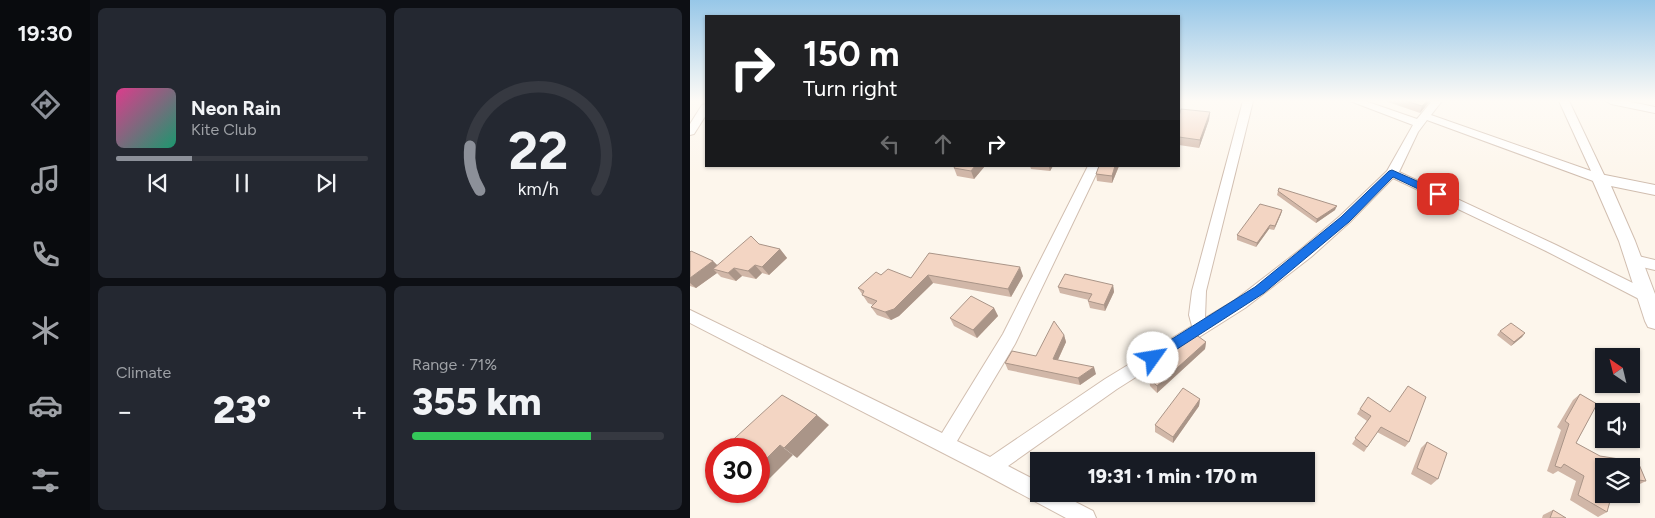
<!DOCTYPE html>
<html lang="en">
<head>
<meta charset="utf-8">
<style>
	:root { --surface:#171b24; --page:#242831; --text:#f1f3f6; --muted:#9ea1a6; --line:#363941; --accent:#8c9099 }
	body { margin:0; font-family:Figtree,sans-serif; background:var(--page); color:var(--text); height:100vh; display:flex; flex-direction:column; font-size:19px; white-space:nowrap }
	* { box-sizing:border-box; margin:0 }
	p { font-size:16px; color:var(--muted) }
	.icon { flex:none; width:28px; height:28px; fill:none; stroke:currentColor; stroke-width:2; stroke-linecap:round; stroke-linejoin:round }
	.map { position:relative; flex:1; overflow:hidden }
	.sheet { display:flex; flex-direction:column; gap:8px; padding:8px; background:#0d0f14; width:600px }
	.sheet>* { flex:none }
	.guide { position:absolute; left:15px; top:15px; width:475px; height:152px; border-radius:0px; box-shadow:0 1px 4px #0004; background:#202124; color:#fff; overflow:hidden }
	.needle { width:32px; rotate:325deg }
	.fabs { position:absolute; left:905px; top:348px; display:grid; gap:10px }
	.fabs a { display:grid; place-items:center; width:45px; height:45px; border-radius:0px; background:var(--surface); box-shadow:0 1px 4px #0004; font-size:25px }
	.speed { position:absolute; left:15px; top:438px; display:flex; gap:10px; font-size:25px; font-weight:700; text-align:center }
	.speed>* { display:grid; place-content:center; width:65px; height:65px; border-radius:50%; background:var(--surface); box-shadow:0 1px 4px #0004; line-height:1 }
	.speed .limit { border:8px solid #d22; background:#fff; color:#111 }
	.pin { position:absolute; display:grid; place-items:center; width:42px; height:42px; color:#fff; margin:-21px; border-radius:10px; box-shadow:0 2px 8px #0006 }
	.me { position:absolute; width:55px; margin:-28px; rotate:58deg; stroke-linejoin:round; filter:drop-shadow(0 0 4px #0008) }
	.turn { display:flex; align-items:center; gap:18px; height:105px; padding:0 15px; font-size:22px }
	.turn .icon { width:65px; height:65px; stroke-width:2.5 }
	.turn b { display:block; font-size:35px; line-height:42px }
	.lanes { display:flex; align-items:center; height:48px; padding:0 15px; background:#0003; justify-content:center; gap:25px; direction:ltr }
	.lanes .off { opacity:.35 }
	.big { font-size:38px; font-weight:800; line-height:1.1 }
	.sheet .card { flex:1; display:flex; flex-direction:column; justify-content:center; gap:8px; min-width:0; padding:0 18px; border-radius:8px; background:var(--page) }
	.sheet .dial { align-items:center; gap:0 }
	.dial svg { height:130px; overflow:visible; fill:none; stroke:var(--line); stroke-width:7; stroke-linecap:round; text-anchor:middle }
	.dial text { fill:var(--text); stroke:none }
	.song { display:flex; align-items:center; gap:15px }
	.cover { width:60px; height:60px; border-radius:8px; background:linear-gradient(135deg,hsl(330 70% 55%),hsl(160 70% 35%)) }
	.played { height:5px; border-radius:2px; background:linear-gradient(90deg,var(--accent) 30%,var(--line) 30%) }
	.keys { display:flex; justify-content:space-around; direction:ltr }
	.heat { display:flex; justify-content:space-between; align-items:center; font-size:28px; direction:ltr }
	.charge { height:8px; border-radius:4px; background:linear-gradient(90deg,#34c759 71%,var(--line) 0) }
	.sheet .tiles { flex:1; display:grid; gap:8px; grid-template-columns:repeat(2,1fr) }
	.trip { position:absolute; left:340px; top:452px; width:285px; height:50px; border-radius:0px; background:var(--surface); box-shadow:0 1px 4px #0004; font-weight:800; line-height:50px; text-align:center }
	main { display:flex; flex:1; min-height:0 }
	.tab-bar { display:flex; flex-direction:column; width:90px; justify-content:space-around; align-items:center; background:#090b0e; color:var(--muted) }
	.tab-bar .icon { width:35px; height:35px }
	.tab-bar .selected { color:var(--accent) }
	.tab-bar b { font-size:22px; color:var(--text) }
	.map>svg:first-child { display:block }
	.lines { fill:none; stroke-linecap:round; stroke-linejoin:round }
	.minor-casing { stroke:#d1beb0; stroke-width:2 }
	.tertiary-casing { stroke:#d1beb0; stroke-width:2 }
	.minor { fill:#fff; fill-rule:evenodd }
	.tertiary { fill:#fff; fill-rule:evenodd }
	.wall { fill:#d1b7a8 }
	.shaded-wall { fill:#aa9588 }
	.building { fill:#f3d5c3; stroke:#aa9588 }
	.route { fill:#1a73e8; stroke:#114b97 }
</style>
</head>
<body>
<main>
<nav class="tab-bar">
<b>19:30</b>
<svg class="icon selected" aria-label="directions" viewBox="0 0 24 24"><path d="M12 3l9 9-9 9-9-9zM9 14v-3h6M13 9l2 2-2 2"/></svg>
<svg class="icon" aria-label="music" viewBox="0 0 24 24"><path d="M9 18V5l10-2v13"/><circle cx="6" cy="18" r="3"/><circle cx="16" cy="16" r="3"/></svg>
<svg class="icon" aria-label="phone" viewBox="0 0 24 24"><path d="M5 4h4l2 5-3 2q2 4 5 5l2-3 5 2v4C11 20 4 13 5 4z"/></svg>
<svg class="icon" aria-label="climate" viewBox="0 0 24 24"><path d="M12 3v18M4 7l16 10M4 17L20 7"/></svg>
<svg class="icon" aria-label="car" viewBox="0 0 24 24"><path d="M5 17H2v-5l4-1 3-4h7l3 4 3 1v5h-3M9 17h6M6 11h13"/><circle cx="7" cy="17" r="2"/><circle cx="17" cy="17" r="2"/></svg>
<svg class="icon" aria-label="filters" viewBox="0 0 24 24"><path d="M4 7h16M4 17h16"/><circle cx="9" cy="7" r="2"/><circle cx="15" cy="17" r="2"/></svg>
</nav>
<section class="sheet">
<div class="tiles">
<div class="card">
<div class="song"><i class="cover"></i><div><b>Neon Rain</b><p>Kite Club</p></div></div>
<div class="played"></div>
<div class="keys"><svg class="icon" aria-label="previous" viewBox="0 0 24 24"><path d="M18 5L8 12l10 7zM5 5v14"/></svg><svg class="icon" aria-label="pause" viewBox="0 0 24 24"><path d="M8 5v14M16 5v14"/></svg><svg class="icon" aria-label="next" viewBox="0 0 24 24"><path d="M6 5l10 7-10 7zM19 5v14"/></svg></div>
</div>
<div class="card dial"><svg viewBox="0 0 100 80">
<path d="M14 69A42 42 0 1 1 86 69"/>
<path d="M14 69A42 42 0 0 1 8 42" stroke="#8c9099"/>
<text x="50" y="56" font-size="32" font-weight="700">22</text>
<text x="50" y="72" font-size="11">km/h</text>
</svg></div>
<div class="card"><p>Climate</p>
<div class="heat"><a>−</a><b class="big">23°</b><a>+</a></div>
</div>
<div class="card"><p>Range · 71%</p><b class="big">355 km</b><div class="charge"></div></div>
</div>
</section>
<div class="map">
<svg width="965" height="518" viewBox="0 0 965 518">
	<rect width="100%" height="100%" fill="#fdf6ec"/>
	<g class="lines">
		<defs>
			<g id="minor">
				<path d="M553 101H563L516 291 515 318 545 300 611 249 650 216 697 171 723 125 660 101H675L727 119 742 101H752L741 115 901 171 869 101H879L916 179 914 182H906L737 120 728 132 709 172 866 245 961 292 963 296 961 300 956 302 951 300 856 251 703 178 660 222 621 257 555 308 427 389 318 466 349 482V494H370L403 511 406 518H376L294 474 0 323V310L252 433 313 334 398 166H410L325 344 267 441 300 457 415 379 502 326 499 315 502 291Z"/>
				<path d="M916 101H936L965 107V113L921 104Z"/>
				<path d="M16 104V115L4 134 0 135V124L12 105Z"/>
				<path d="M944 255 965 260V270L939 264 937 260 939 256Z"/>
			</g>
			<path id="tertiary" d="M910 174 965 185V195L921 186 945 241 965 294V329L958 327 955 321 929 241 902 179 905 176Z"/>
		</defs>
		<use href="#minor" class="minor-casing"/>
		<use href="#tertiary" class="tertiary-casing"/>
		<use href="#minor" class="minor"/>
		<use href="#tertiary" class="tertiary"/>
	</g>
	<g class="wall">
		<path d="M695 101H740L730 113Z"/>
		<path d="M520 112 519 120 509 148 489 145V116Z"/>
		<path d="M295 166 284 179 267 176 264 168Z"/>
		<path d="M340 166H363L360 171 341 169Z"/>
		<path d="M409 166H429L422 183 407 181 406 174Z"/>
		<path d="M588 191 645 210 626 223 587 195Z"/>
		<path d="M592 210 591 214 584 230 579 229 566 247 547 240V235Z"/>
		<path d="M69 244 90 249 97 258 79 275 72 273 66 279 52 276 46 281 31 277 27 273 6 288 0 286V252L23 261 27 265Z"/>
		<path d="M239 253 333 276 321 297 243 283 209 316 201 320 187 315 181 307 183 305 178 303 168 288 191 275 221 278Z"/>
		<path d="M423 285 424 292 415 311 400 308 398 301 399 300 370 293 368 287Z"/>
		<path d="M304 308 308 316 287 338 264 326 260 318Z"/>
		<path d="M810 331 835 333 832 337 821 346 807 335Z"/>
		<path d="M374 335 376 342 368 360 406 374 390 385 318 370 315 363 346 356Z"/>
		<path d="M516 342 515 349 467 393 460 386 459 378Z"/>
		<path d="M890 394 907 404 886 443 910 456 948 462 956 481 946 486H941V466H914V494H922L917 512 908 517 880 500 886 481 868 471 863 474 857 471 871 430 867 427 883 400Z"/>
		<path d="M510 399 509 406 483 443 465 432V425Z"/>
		<path d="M670 409 700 412 719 442 715 447 687 432 674 452 662 444 677 421 667 414Z"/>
		<path d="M737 442 748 479 741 485 721 474 731 448Z"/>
		<path d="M863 510 876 518H852L853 515Z"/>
	</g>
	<g class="shaded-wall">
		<path d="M737 101H740L730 113 732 106Z"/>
		<path d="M520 112 519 120 509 148 510 140Z"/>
		<path d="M285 166H295L284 179 281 171Z"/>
		<path d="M360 166H363L360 171 359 167Z"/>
		<path d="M425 166H429L422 183V176Z"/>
		<path d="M647 206 645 210 626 223 627 219Z"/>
		<path d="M592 210 591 214 584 230 585 226Z"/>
		<path d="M580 225 579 229 566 247 567 243Z"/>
		<path d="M90 249 97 258 79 275 72 267Z"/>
		<path d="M23 261 31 269H23L27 273 6 288 0 283V278Z"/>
		<path d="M65 265 72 273 66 279 58 271Z"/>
		<path d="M330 267 333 276 321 297 318 289Z"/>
		<path d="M44 268 52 276 46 281 38 273Z"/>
		<path d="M238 275 243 283 209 316 201 320 195 312Z"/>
		<path d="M423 285 424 292 415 311 414 305Z"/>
		<path d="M304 308 308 316 287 338 283 330Z"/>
		<path d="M835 333 832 337 821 346 824 342Z"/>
		<path d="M374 335 376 342 365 366 363 359Z"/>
		<path d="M516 342 515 349 467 393V386Z"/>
		<path d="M404 367 406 374 390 385 388 378Z"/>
		<path d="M510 399 509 406 483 443V437Z"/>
		<path d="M127 415 139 425 107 458 94 448Z"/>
		<path d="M90 445 103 455 71 487 69 485V466Z"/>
	</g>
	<g class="building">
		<path d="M716 101H737L732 106Z"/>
		<path d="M491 109 520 112 510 140 489 137V116Z"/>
		<path d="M265 166H285L281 171 264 168Z"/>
		<path d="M409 166H425L422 176 406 174Z"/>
		<path d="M589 188 647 206 627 219 588 191Z"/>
		<path d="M570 204 592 210 585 226 580 225 567 243 547 235Z"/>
		<path d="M61 236 69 244 90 249 72 267 65 265 58 271 44 268 38 273 23 269Z"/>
		<path d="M1 251 23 261 0 278V252Z"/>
		<path d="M239 253 330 267 318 289 238 275 204 309 195 312 181 307 187 301 172 295 174 291 168 288 186 272 191 275 198 269 221 278Z"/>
		<path d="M375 274 423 285 414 305 398 301 402 294 368 287Z"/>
		<path d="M281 296 304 308 283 330 260 318Z"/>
		<path d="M364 321 374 335 363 359 404 367 388 378 315 363 322 351 346 356Z"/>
		<path d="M821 323 835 333 824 342 810 331Z"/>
		<path d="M505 334 516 342 467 386 459 378 496 340Z"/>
		<path d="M718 386 736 397 719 442 691 427 677 447 665 438 681 416 670 409 678 397 700 412Z"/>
		<path d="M493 388 510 399 483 437 465 425Z"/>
		<path d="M890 394 907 404 886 443 910 456 948 462 956 481 941 479V466H914V494H922L917 512 888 495 894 476 874 464 871 468 865 466 879 424 875 421Z"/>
		<path d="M92 395 127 415 94 448 90 445 69 466V449L34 448Z"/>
		<path d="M737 442 757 453 748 479 727 468Z"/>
		<path d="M863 510 876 518H860Z"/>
	</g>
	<linearGradient id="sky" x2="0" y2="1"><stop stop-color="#97c7e8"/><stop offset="0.58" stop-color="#fefbf6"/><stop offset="1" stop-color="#fefbf6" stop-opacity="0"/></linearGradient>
	<rect width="965" height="174" fill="url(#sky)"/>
	<path class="route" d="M702 170 752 192 753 194 752 197H745L703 177 659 222 574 293 467 362 463 364 458 362 456 358 458 354 565 287 651 217 699 171Z"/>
</svg>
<div class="fabs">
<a><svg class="needle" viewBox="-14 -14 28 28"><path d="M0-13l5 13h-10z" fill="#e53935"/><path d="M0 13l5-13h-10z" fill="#9ea1a6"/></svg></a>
<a><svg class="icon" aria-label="sound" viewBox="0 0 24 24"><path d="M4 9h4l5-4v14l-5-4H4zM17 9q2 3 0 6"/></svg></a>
<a><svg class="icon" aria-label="layers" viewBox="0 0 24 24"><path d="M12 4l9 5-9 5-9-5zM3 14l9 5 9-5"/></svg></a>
</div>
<div class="speed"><div class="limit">30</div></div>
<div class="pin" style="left:748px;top:194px;background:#d93025"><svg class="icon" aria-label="arrive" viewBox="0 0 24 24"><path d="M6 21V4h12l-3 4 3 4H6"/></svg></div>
<svg class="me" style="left:463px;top:358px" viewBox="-20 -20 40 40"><circle r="19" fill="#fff"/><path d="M0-13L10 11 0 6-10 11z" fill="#1a73e8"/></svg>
<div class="trip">19:31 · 1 min · 170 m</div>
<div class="guide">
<div class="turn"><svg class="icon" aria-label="right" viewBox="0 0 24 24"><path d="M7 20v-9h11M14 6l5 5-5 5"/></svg><div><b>150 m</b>Turn right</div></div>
<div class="lanes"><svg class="icon off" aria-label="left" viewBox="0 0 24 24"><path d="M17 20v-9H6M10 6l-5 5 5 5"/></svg><svg class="icon off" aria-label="ahead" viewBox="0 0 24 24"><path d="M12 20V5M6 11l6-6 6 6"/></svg><svg class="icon" aria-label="right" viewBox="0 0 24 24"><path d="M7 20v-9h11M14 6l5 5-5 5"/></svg></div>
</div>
</div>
</main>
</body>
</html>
